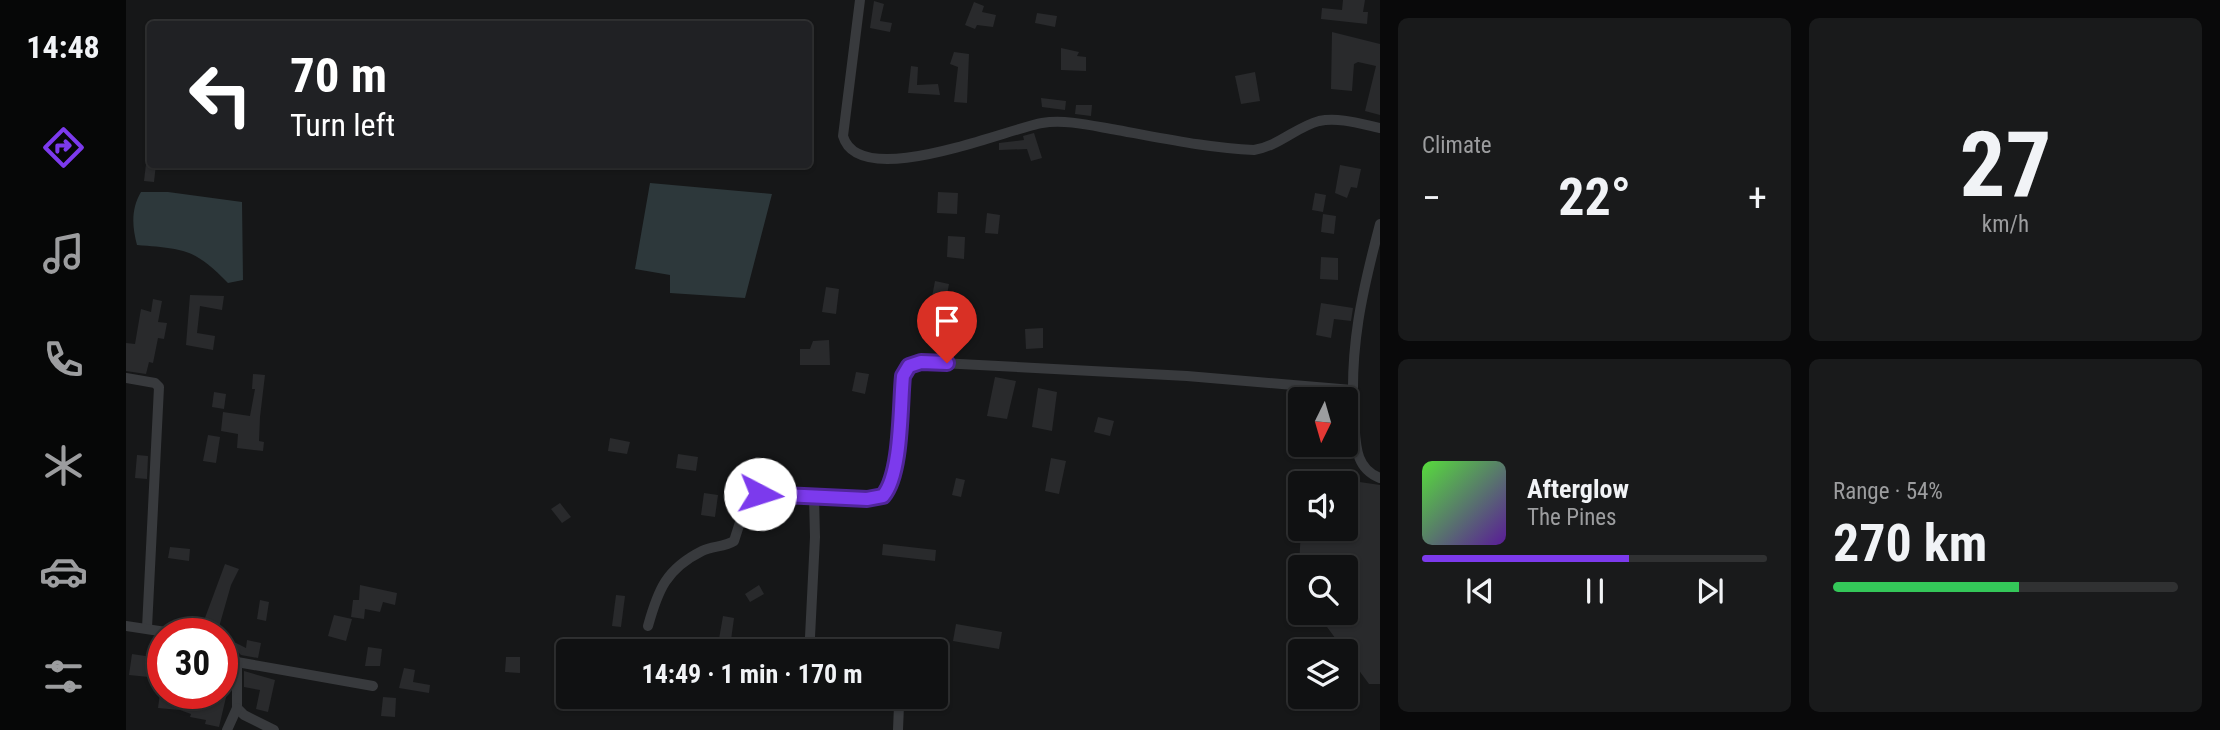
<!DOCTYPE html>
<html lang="en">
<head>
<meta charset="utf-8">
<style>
	:root { --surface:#101112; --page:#191a1b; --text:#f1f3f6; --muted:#9c9d9f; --line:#303132; --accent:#7c3aed }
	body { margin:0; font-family:"Roboto Condensed",sans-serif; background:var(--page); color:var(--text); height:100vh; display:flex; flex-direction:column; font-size:26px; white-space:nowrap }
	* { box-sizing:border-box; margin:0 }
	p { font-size:23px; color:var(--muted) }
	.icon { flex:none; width:38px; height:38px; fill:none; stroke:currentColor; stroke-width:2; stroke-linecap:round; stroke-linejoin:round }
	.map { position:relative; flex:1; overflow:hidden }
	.panel { display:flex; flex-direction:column; gap:18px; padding:18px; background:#09090a; width:840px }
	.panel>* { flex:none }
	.guide { position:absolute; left:21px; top:21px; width:665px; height:147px; border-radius:7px; box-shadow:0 2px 5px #0004,0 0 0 2px var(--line); background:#202124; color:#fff; overflow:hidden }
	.needle { width:46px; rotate:185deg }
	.controls { position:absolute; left:1162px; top:387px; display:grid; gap:14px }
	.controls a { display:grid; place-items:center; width:70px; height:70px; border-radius:7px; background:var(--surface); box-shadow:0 2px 5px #0004,0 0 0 2px var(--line); font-size:35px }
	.speed { position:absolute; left:21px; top:618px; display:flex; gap:14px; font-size:35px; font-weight:700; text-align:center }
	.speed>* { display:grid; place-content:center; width:91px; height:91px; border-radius:50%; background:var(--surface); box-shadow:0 2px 5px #0004,0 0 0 2px var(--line); line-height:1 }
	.speed .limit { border:10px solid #d22; background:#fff; color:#111 }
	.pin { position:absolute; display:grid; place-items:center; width:60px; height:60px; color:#fff; margin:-72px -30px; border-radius:50% 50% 50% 0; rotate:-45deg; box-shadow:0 0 7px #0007 }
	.pin .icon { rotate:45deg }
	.me { position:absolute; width:77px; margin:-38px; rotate:95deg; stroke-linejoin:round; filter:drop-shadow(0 0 5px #0008) }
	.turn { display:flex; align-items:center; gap:24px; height:147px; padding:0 28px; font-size:32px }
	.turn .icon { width:91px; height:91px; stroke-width:2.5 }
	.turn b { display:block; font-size:49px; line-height:60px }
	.big { font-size:52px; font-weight:700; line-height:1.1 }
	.panel .card { flex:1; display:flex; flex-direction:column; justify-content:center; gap:10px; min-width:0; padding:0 24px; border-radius:10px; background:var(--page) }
	.panel .dial { align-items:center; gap:0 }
	.dial b { font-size:91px; line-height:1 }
	.song { display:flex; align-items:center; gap:21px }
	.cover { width:84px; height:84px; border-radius:10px; background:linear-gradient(135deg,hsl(110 70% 55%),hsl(270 70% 35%)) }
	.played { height:7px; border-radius:4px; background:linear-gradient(90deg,var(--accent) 60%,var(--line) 60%) }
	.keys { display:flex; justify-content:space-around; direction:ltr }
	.heat { display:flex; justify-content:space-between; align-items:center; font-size:38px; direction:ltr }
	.charge { height:10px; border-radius:5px; background:linear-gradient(90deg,#34c759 54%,var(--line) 0) }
	.panel .tiles { flex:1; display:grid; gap:18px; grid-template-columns:repeat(2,1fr) }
	.trip { position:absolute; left:430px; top:639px; width:392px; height:70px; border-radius:7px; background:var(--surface); box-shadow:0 2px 5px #0004,0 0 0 2px var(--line); font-weight:700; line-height:70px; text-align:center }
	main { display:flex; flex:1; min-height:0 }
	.tab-bar { display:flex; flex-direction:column; width:126px; justify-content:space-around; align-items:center; background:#060707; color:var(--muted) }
	.tab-bar .icon { width:49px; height:49px }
	.tab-bar .current { color:var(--accent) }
	.tab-bar b { font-size:32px; color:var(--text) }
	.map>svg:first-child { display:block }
	.water { fill:#2d383b }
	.building { fill:#292a2c }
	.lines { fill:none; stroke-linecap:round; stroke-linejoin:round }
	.street { stroke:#383a3d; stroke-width:10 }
	.route-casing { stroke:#51269a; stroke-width:18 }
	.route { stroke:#7c3aed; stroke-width:12 }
</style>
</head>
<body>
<main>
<nav class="tab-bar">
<b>14:48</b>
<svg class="icon current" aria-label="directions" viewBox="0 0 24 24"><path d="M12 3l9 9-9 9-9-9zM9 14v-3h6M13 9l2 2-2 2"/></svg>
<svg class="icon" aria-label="music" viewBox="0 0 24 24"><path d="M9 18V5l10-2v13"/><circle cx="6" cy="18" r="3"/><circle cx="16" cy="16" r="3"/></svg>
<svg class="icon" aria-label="phone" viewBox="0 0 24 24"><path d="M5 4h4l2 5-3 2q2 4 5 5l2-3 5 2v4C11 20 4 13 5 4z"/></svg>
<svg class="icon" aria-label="climate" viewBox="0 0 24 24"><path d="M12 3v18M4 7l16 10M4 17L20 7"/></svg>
<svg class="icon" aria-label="car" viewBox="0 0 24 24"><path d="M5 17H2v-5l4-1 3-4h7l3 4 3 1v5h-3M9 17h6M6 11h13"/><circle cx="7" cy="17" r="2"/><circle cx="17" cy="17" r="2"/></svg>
<svg class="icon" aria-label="filters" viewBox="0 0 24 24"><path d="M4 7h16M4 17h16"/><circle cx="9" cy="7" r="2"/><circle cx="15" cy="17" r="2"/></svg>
</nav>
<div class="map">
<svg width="1254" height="730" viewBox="0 0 1254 730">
	<rect width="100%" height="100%" fill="#161718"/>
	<g class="water">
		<path d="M524 183 646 194 619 298 544 293V275L509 269Z"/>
		<path d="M15 192H42L116 202 117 280 102 283C68 248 58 249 11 245 6 226 5 209 15 192Z"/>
	</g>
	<g class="building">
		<path d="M1217 0H1239L1237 12H1242L1241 24 1195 19 1196 8 1216 10Z"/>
		<path d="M748 1 758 4 754 21 766 23 764 32 744 28Z"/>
		<path d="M848 2 858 6 856 12 870 15 867 27 851 25 849 29 839 25Z"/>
		<path d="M911 13 931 16 929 27 909 23Z"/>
		<path d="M1206 32 1254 44V115L1239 111 1250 66 1232 62 1228 64 1226 91 1205 89Z"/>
		<path d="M935 48 953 52 951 56 960 57V71L935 70Z"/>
		<path d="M828 52 843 54 841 103 828 102 832 67 824 64Z"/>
		<path d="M785 66 792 67 791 85 812 84 814 95 782 93Z"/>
		<path d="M1129 72 1134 101 1115 104 1109 76Z"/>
		<path d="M915 98 940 101 939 110 916 107Z"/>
		<path d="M950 105H966L965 116 949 114Z"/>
		<path d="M908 133 916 158 905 161 901 149 873 150V143L898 140 897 136Z"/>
		<path d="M20 164H30L28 182 18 181Z"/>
		<path d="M1214 165 1235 169 1231 188 1225 187 1221 198 1209 193Z"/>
		<path d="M812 192 832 193 831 214 811 213Z"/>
		<path d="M1189 193 1200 195 1197 212 1186 210Z"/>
		<path d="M861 213 874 215 872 234 859 233Z"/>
		<path d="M1197 214 1210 216 1208 234 1195 232Z"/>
		<path d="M822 236 839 237 838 259 821 257Z"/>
		<path d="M1195 257 1212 258V280L1194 279Z"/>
		<path d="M809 281 823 284 819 305 805 302Z"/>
		<path d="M700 287 713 289 710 314 696 312Z"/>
		<path d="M64 295 98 296 96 310 74 306 71 333 89 336 87 350 60 345Z"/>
		<path d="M27 299 36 301 32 322 41 323 38 339 32 338 27 363 23 362 20 374 0 371V343L9 344 15 309 25 312Z"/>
		<path d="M1195 303 1227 308 1225 321 1208 319 1205 338 1190 335Z"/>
		<path d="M917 328V348L900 349 899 329Z"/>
		<path d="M703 340 704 365H674V349H684L687 341Z"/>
		<path d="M730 372 743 374 739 394 726 391Z"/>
		<path d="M127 374 139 375 134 417 133 441 138 442 137 451 111 448 112 434 95 431 97 412 124 416 129 389H126Z"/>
		<path d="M869 377 890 381 881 419 861 416Z"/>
		<path d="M912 388 931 392 926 431 906 427Z"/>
		<path d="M88 392 100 394 98 409 86 407Z"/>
		<path d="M972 417 988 421 984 436 968 432Z"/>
		<path d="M82 435 94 437 90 463 77 461Z"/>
		<path d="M484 438 504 442 501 454 482 451Z"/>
		<path d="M552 454 572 457 570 471 550 468Z"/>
		<path d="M11 455 22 456 21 479 9 478Z"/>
		<path d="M925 458 940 461 933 494 919 491Z"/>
		<path d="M830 478 839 480 835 497 826 495Z"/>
		<path d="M1220 480 1254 485V684H1243L1190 612H1220V567H1173L1175 528H1220Z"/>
		<path d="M578 493 592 495 589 517 575 515Z"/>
		<path d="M434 503 445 517 436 523 425 509Z"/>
		<path d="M757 544 810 550 809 561 756 555Z"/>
		<path d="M44 547 64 549 63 561 42 558Z"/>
		<path d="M99 564 113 569 105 585 91 634H73Z"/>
		<path d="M234 585 271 593 269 605 257 602 254 612 239 609 238 619 225 617 227 600H233Z"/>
		<path d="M633 585 638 594 624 602 619 594Z"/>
		<path d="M490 595 499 596 495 627 486 626Z"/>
		<path d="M134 600 143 602 140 621 131 619Z"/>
		<path d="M208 615 226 619 220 641 202 636Z"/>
		<path d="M597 616 608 618 605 640 593 639Z"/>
		<path d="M830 624 876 632 873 649 827 641Z"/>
		<path d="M96 636 120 648 121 640 135 643 132 658 115 655Z"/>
		<path d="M242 647 256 649 254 666H239Z"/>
		<path d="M6 654 26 657 23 677 3 675Z"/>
		<path d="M96 657 104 665V685L96 684Z"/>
		<path d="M380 657H394V673L379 672Z"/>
		<path d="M278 668 289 670 287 682 304 685 303 693 273 688Z"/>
		<path d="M118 671 149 680 142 712 130 709 134 690 118 687Z"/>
		<path d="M34 693 67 699 68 693H101L93 727 79 724 80 720 64 717 65 714 54 710 32 708Z"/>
		<path d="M257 697 270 698 269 717 255 716Z"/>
	</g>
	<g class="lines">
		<g class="street">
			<path d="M734 0 717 136C733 192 880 129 916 123 940 119 967 126 991 130 1036 138 1082 148 1128 150 1153 146 1170 127 1193 121 1213 117 1235 124 1254 128"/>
			<path d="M1254 224C1236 292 1223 348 1228 419 1230 443 1228 468 1254 478"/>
			<path d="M0 378 29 383 33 387 21 628"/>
			<path d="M0 626 53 634"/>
			<path d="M522 626C532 590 540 569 576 551 586 546 599 547 608 541L622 497 634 493 741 499 757 496 764 484 769 458 777 376 783 366 795 362 1061 376 1226 390"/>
			<path d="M684 637 689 537 688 497"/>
			<path d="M96 645 111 662V708L118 715 148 730"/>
			<path d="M111 662 247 686"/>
			<path d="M761 696 773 705 772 730"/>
			<path d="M101 730 111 708"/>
		</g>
	</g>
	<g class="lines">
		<defs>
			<path id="route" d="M634 494 741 499 757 496C776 474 774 405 777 376L783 366 795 362 821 363"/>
		</defs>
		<use href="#route" class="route-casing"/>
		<use href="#route" class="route"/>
	</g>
</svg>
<div class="controls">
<a><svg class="needle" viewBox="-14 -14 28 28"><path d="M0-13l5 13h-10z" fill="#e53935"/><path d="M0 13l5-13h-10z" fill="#9c9d9f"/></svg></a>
<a><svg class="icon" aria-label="sound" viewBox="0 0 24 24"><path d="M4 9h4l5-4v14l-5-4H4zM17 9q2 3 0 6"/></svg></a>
<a><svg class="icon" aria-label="search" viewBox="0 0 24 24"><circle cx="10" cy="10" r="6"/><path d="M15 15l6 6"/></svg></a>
<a><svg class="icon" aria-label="layers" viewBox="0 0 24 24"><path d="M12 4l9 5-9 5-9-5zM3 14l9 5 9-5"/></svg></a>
</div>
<div class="speed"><div class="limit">30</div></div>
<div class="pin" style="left:821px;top:363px;background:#d93025"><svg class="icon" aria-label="arrive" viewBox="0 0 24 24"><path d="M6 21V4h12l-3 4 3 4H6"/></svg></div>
<svg class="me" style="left:634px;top:494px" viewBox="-20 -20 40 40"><circle r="19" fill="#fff"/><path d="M0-13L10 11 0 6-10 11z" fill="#7c3aed"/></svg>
<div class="trip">14:49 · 1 min · 170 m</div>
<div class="guide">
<div class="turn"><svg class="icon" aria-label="left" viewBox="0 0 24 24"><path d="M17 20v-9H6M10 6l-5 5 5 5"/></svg><div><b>70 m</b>Turn left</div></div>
</div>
</div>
<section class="panel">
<div class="tiles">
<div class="card"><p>Climate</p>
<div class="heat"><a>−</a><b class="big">22°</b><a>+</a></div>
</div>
<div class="card dial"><b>27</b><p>km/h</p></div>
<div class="card">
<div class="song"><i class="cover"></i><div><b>Afterglow</b><p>The Pines</p></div></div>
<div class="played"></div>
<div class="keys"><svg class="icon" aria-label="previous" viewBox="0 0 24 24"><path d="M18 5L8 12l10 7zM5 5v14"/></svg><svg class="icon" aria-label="pause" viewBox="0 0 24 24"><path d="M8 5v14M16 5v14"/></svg><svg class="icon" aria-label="next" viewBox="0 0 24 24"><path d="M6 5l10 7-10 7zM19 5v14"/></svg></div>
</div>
<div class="card"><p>Range · 54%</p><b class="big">270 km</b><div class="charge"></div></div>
</div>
</section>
</main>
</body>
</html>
